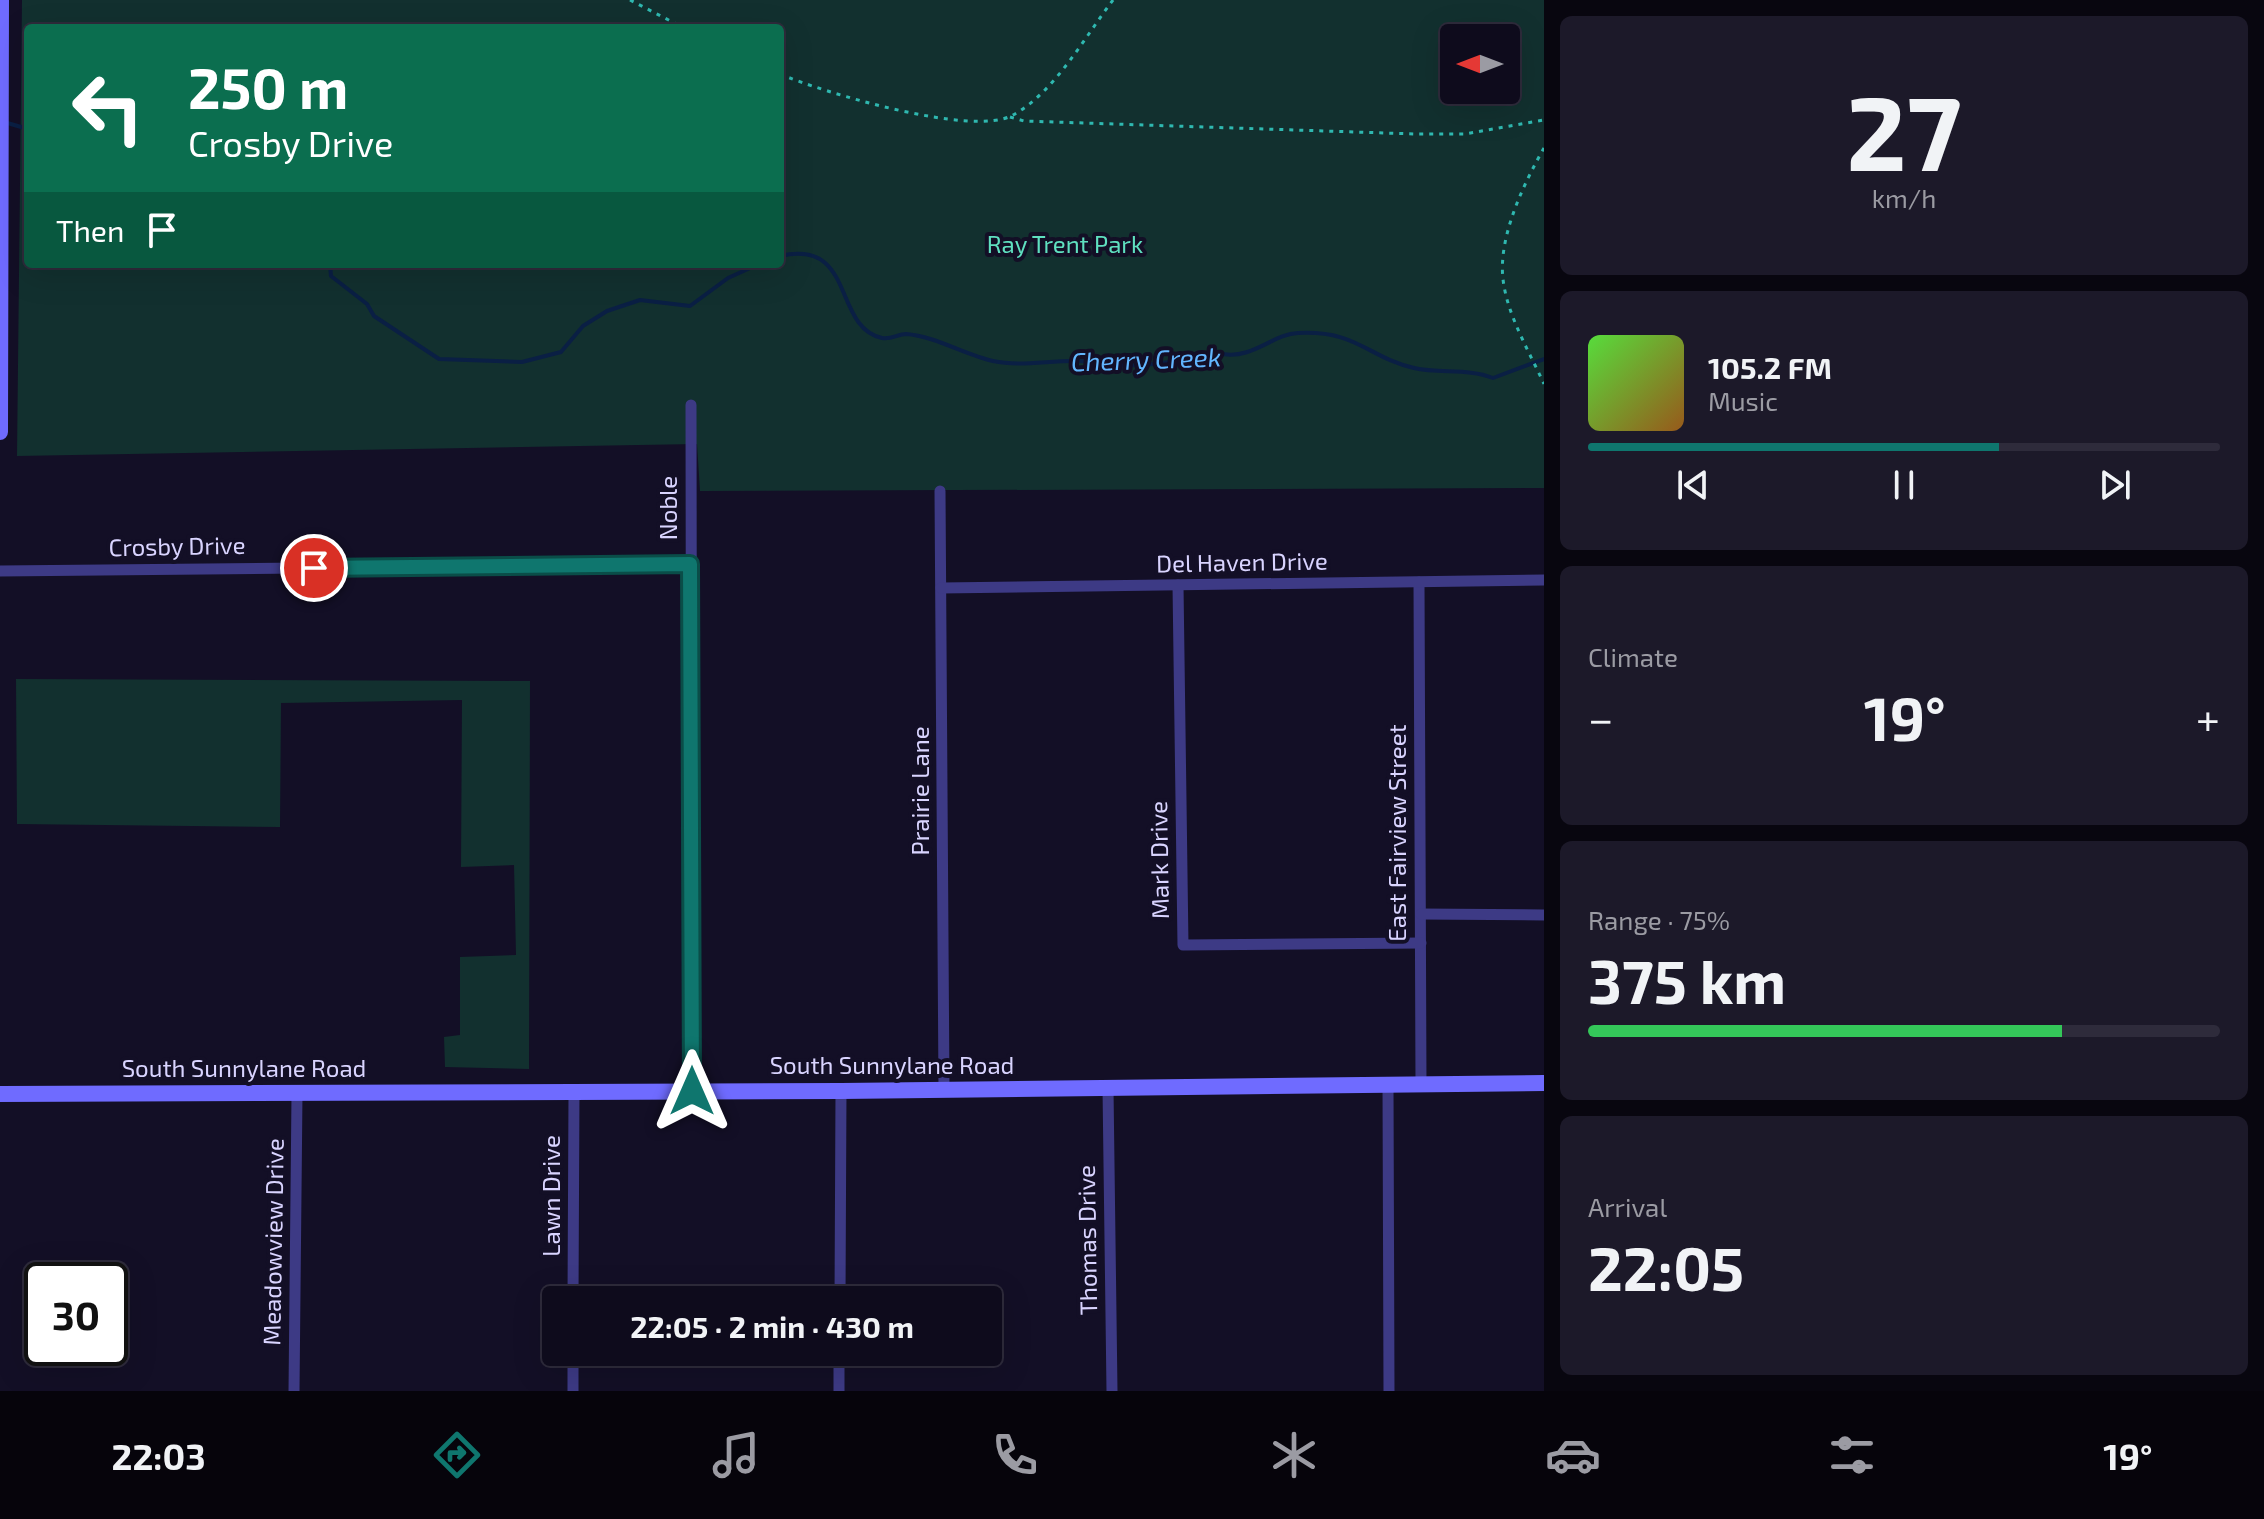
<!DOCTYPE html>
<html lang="en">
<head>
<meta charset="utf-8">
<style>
	:root { --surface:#0e0b1c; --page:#1c1929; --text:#f1f3f6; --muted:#9b9ba3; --line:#2e2b3b; --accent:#0f766e }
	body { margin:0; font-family:"Exo 2",sans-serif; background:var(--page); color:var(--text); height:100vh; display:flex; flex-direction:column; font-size:30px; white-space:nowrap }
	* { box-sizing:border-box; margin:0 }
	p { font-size:26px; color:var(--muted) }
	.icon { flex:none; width:44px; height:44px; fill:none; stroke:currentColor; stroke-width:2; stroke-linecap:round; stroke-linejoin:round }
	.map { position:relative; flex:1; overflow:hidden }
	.panel { display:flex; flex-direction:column; gap:16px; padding:16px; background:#08060f; width:720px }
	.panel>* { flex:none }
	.banner { position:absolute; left:24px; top:24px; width:760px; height:244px; border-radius:8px; box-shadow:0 8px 32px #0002,0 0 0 2px var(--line); background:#0b6e4f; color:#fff; overflow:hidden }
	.needle { width:52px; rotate:270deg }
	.controls { position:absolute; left:1440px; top:24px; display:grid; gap:16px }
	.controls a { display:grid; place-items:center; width:80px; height:80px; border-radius:8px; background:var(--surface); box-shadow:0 8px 32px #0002,0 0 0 2px var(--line); font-size:40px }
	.speed { position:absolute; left:24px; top:1262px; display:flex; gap:16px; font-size:40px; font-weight:700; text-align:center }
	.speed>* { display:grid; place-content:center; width:104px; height:104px; border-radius:50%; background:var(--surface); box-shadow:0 8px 32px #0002,0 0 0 2px var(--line); line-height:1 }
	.speed .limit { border:4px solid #111; border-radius:12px; background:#fff; color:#111 }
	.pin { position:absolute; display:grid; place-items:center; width:68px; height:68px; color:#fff; margin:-34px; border:4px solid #fff; border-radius:50%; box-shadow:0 2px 8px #0007 }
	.me { position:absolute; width:88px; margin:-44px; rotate:0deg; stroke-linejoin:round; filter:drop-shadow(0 0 6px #0008) }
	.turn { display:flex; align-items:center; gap:28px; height:168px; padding:0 32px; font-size:36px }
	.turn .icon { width:104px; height:104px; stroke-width:2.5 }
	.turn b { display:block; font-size:56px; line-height:68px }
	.then { display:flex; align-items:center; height:76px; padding:0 32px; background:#0003; gap:16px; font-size:30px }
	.big { font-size:60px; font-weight:700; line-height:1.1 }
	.panel .tile { flex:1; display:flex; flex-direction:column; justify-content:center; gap:12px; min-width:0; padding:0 28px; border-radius:12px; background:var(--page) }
	.panel .dial { align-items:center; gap:0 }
	.dial b { font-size:104px; line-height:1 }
	.song { display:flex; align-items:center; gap:24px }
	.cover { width:96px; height:96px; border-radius:12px; background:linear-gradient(135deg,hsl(110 70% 55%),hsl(30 70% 35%)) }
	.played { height:8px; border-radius:4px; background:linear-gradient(90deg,var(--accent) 65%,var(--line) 65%) }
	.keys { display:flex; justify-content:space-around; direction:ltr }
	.heat { display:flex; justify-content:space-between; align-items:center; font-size:44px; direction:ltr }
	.charge { height:12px; border-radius:6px; background:linear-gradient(90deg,#34c759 75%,var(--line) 0) }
	.trip { position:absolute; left:542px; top:1286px; width:460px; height:80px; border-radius:8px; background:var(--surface); box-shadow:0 8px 32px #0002,0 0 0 2px var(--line); font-weight:700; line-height:80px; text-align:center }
	.tabs { display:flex; height:128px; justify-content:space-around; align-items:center; background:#06040b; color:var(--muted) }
	.tabs .icon { width:56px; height:56px }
	.tabs .selected { color:var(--accent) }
	.tabs b { font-size:36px; color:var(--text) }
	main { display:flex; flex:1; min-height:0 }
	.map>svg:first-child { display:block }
	.green { fill:#12302f; fill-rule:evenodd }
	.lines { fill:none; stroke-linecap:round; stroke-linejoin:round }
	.stream { stroke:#0a1f44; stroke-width:4 }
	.path { stroke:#2fb8b0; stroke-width:3; stroke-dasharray:4 6; stroke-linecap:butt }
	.minor { stroke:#3d3a85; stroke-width:11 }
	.secondary { stroke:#6f6bff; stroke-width:16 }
	.route-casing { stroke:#0a4d48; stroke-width:20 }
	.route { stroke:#0f766e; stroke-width:14 }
	.labels { text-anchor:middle; stroke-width:8; stroke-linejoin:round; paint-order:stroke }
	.park-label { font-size:24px; fill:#5fe0c0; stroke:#130f26 }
	.street-label { font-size:24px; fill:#d9d4ff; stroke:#130f26 }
	.water-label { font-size:26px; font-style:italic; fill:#62b6ff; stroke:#130f26 }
</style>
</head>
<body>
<main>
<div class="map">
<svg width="1544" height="1391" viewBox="0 0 1544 1391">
	<rect width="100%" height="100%" fill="#130f26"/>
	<g class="green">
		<path d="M22 0H1544V488L700 491 697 444 17 456ZM28 28H780V264H28ZM1454 38H1506V90H1454Z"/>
		<path d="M16 679 530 681 529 1069 445 1067 444 1037 460 1035V957L516 955 514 865 461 867 462 700 281 703 280 827 17 824Z"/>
	</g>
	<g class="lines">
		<g class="stream">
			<path d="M4 122 28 129"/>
			<path d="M780 256C856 238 832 327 882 338 891 340 898 334 906 334 935 336 965 355 993 361 1021 367 1050 360 1078 361 1098 361 1119 367 1139 365 1167 364 1195 358 1223 354 1253 359 1273 334 1298 333 1357 330 1367 357 1414 368 1440 374 1468 368 1493 378L1544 359"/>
			<path d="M330 264 331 276 367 304 374 316 439 359 522 362 561 352 583 326 607 311 640 300 690 306 728 278 759 264"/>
		</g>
		<g class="path">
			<path d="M630 0 684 28"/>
			<path d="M780 74C822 92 973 138 1013 115 1055 92 1084 38 1113 0"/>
			<path d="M1010 117 1024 121 1415 134H1465L1544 120"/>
			<path d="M1544 148C1524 183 1498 237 1503 279 1507 315 1529 351 1544 384"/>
		</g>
		<g class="minor">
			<path d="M691 405 692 1091"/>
			<path d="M940 491 944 1090"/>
			<path d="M0 571 690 564"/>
			<path d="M1419 582 1421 1084"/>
			<path d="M1178 585 1183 945 1421 943"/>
			<path d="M941 588 1544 580"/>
			<path d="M1421 914 1544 915"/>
			<path d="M1388 1085 1389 1391"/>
			<path d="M1108 1088 1112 1391"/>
			<path d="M573 1300 574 1092"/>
			<path d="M840 1300 841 1091"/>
			<path d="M294 1391 297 1094"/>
			<path d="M573 1391V1352"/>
			<path d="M839 1391V1352"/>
		</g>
		<g class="secondary">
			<path d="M0 432 1 0"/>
			<path d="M0 1094 841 1091 1544 1083"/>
		</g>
	</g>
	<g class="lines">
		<defs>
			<path id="route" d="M314 568 690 564 692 1091"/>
		</defs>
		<use href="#route" class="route-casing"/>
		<use href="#route" class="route"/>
	</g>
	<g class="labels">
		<g class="park-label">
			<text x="1065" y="253">Ray Trent Park</text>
		</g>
		<g class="street-label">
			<text transform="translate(669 508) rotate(-90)" y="8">Noble</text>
			<text transform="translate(177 547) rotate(-1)" y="8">Crosby Drive</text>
			<text transform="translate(1242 563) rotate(-1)" y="8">Del Haven Drive</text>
			<text transform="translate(921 791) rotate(-90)" y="8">Prairie Lane</text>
			<text transform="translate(1398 833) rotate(-90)" y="8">East Fairview Street</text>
			<text transform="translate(1160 860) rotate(-91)" y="8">Mark Drive</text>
			<text x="892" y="1074">South Sunnylane Road</text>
			<text x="244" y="1077">South Sunnylane Road</text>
			<text transform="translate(552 1196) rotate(-90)" y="8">Lawn Drive</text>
			<text transform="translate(1088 1240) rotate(-91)" y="8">Thomas Drive</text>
			<text transform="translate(274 1242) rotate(-89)" y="8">Meadowview Drive</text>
		</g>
		<g class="water-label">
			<text transform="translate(1146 360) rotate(-2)" y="9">Cherry Creek</text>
		</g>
	</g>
</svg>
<div class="controls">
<a><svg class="needle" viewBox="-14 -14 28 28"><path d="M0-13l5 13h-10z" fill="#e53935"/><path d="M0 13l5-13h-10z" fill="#9b9ba3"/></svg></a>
</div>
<div class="speed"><div class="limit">30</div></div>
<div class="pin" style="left:314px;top:568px;background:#d93025"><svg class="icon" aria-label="arrive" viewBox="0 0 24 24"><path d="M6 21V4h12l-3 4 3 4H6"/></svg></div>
<svg class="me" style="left:692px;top:1091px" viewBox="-20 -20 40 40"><path d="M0-17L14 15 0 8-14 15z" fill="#0f766e" stroke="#fff" stroke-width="4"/></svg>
<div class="trip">22:05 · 2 min · 430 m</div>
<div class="banner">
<div class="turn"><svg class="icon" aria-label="left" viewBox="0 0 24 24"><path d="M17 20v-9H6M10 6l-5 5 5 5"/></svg><div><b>250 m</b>Crosby Drive</div></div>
<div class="then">Then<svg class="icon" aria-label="arrive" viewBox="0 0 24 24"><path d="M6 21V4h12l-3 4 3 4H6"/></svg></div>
</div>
</div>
<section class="panel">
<div class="tile dial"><b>27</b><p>km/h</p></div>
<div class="tile">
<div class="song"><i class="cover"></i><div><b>105.2 FM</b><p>Music</p></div></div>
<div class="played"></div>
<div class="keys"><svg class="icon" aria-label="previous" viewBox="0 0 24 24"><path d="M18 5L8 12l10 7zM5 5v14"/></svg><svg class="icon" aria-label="pause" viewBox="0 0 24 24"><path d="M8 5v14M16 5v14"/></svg><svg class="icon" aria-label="next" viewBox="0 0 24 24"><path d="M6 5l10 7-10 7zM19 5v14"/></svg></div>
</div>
<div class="tile"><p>Climate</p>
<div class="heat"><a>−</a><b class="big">19°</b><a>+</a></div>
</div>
<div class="tile"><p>Range · 75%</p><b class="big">375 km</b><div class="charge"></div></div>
<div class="tile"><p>Arrival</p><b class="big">22:05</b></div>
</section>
</main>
<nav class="tabs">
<b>22:03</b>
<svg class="icon selected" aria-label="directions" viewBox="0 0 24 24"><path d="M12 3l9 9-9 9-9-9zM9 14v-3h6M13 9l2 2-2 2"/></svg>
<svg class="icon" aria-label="music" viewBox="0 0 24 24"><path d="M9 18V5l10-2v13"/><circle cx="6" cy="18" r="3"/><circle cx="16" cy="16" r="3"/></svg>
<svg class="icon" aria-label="phone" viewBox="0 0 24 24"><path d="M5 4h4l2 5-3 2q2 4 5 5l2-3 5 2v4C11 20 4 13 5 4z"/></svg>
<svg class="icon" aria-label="climate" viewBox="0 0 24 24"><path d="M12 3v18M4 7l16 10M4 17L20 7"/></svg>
<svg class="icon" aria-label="car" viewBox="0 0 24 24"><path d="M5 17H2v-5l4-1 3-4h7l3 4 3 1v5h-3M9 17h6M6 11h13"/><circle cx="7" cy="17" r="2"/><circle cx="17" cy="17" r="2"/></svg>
<svg class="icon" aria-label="filters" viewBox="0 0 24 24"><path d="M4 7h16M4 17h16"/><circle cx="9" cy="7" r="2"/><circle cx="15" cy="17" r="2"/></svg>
<b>19°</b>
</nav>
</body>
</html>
